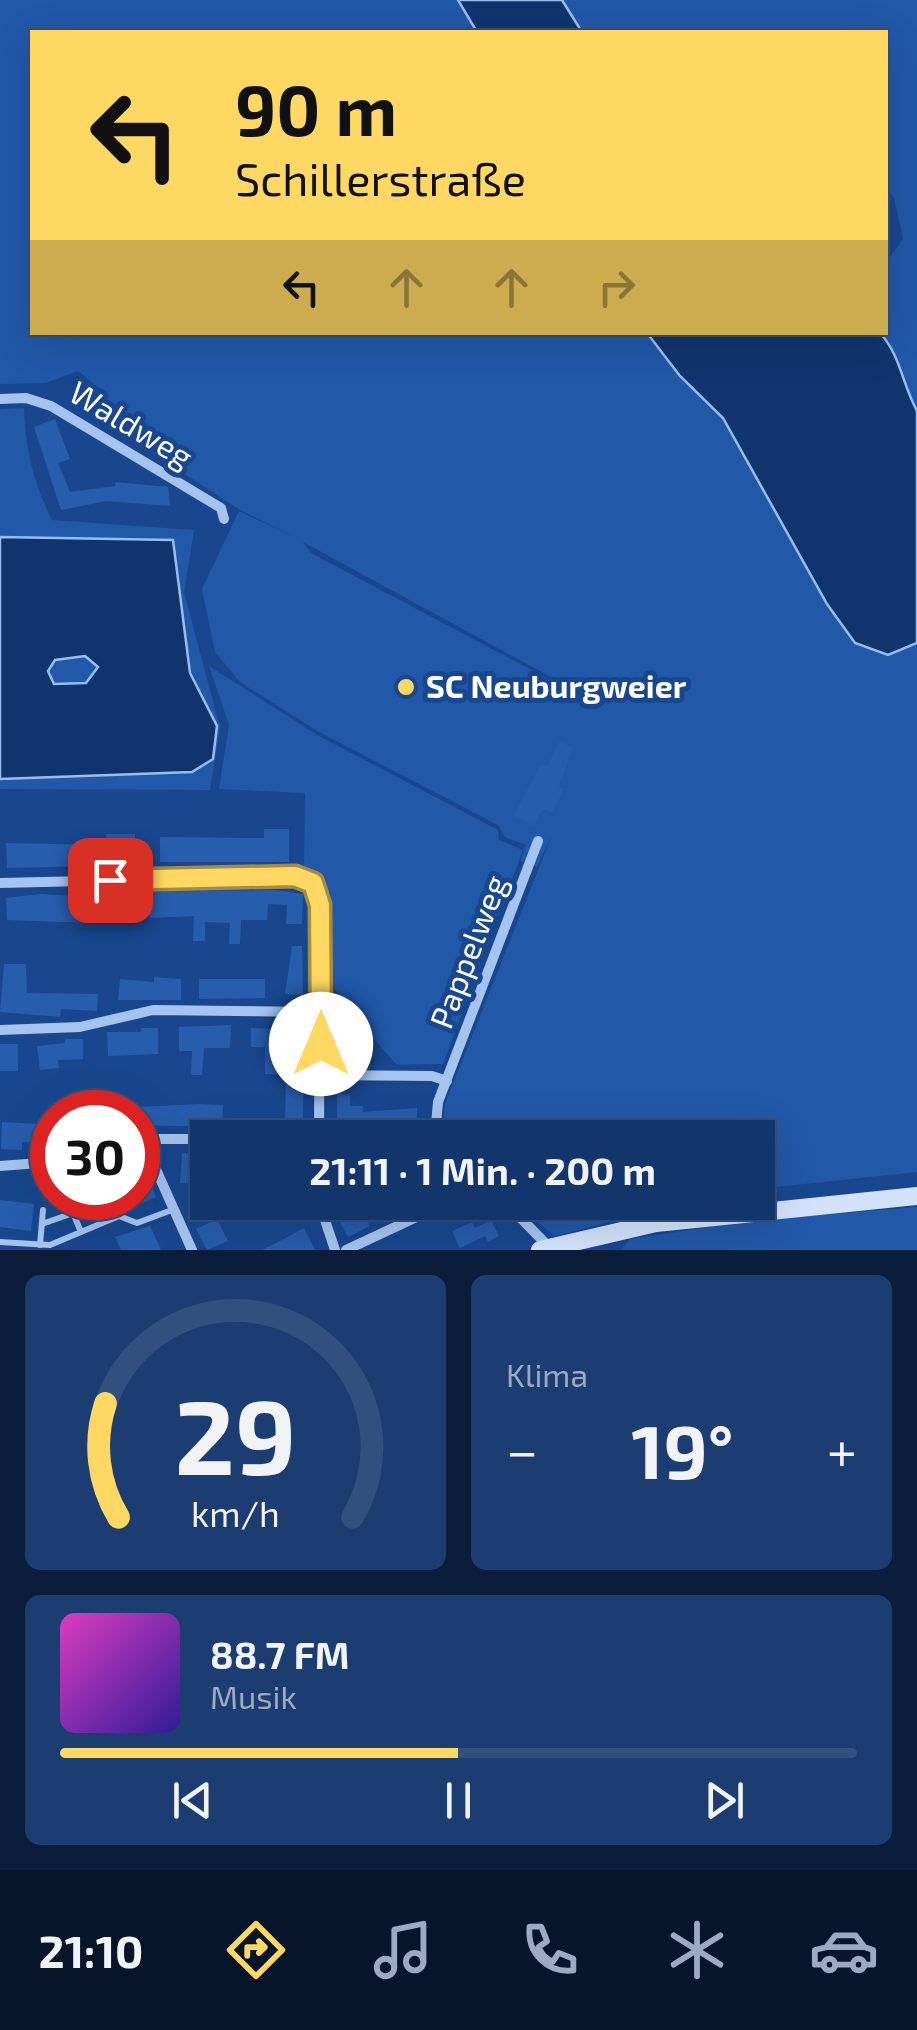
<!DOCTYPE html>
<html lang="de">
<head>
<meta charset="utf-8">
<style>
	:root { --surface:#12356b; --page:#1b3d71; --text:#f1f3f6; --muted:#9cabc1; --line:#31507e; --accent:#ffd863 }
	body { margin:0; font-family:"Exo 2",sans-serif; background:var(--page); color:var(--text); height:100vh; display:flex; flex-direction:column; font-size:38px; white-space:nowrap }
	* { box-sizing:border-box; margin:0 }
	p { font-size:32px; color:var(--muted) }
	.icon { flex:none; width:55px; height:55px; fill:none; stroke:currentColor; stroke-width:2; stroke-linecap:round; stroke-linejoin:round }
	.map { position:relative; height:1250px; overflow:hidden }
	.side { display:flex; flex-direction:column; gap:25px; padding:25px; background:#0a1d3b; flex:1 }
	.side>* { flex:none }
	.top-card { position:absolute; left:30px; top:30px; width:858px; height:305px; border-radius:0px; box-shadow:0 10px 40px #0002,0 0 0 2px var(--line); background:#ffd863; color:#111; overflow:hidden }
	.speed { position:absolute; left:30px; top:1090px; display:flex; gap:20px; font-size:50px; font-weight:700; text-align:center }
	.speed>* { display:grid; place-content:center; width:130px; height:130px; border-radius:50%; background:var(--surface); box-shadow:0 10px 40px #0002,0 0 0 2px var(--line); line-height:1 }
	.speed .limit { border:15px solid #d22; background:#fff; color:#111 }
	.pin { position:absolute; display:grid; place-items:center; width:85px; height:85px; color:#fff; margin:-42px; border-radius:20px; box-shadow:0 5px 15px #0006 }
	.me { position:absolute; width:110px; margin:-55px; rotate:0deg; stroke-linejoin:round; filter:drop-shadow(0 0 8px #0008) }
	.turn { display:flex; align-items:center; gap:35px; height:210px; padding:0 40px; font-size:45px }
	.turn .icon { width:130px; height:130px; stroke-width:2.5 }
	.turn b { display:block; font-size:70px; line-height:85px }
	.lanes { display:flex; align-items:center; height:95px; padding:0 40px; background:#0003; justify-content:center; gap:50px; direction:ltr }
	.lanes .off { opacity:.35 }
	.big { font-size:75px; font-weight:700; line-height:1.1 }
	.side .tile { flex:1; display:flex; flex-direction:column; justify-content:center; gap:15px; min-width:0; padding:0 35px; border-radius:15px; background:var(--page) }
	.side .dial { align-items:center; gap:0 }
	.dial svg { height:260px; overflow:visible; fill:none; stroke:var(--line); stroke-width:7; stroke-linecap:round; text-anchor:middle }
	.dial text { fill:var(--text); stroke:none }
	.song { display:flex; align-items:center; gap:30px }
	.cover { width:120px; height:120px; border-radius:15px; background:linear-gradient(135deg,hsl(310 70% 55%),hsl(250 70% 35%)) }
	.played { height:10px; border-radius:5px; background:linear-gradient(90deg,var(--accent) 50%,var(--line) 50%) }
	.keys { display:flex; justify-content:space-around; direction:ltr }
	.heat { display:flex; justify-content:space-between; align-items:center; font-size:55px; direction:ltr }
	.side .tiles { flex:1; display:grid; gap:25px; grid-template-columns:1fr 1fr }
	.tile:last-child { grid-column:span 2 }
	.trip { position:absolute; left:190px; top:1120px; width:585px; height:100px; border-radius:0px; background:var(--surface); box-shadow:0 10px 40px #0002,0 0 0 2px var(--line); font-weight:700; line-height:100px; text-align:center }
	.dock { display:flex; height:160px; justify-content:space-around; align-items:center; background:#07152b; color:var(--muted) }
	.dock .icon { width:70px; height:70px }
	.dock .current { color:var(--accent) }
	.dock b { font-size:45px; color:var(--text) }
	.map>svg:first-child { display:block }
	.green { fill:#2158a8; fill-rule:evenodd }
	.water { fill:#10346d; stroke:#98bef1; stroke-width:2.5; fill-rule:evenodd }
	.building { fill:#275dad }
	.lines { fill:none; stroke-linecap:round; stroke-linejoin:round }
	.lane { stroke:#a5c4ef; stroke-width:6 }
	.street { stroke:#a5c4ef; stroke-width:10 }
	.secondary { stroke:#d3e2fa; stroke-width:18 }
	.route-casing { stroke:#a68c40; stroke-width:25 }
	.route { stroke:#ffd863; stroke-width:18 }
	.poi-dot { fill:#ffd863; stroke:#18478f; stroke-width:4 }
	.labels { text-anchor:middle; stroke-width:10; stroke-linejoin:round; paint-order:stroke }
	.street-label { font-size:32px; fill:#fff; stroke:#18478f }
	.poi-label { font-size:32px; font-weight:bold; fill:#fff; stroke:#18478f; text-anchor:start }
</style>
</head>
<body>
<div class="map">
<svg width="917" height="1250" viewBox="0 0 917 1250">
	<rect width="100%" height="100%" fill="#18478f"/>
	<g class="green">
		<path d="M0 0H458L477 32H32V332L647 333 680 376 722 418 827 604 855 643 888 655 917 643V1172L758 1189V1138L449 1137 443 1124 445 1104 552 835 537 867 520 861 526 845 505 837 498 825 319 732 240 682 215 652 202 589 239 511 299 539 240 510 92 414 94 403 108 395 78 371 46 383 0 384ZM303 542 573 689V692L311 553Z"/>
		<path d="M562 0H917V411C902 384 901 356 880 333L885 332V264L903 239 894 198 885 187V32H582Z"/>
		<path d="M24 408C25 447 34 485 52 520L194 530 184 592 220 728 210 790 0 789V409Z"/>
		<path d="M209 666 319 736 498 830 499 840 523 850 443 1064 397 1065C383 1048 334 999 332 980 327 945 346 883 304 869L305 793 219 789 229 725Z"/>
		<path d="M513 1203H576L592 1216 602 1214H592L578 1203H670L616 1211 617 1220 555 1236Z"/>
		<path d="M917 1207V1250H621L630 1239 748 1221Z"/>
	</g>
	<g class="water">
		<path d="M458 0H562L582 32H477Z"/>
		<path d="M647 333H880C901 356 902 384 917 411V643L888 655 855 643 827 604 723 418 680 376Z"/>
		<path d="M0 537 173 540 190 673 217 726 213 759 192 772 0 779ZM85 656 98 667 86 683 54 684 48 671 55 660Z"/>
	</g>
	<g class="building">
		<path d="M55 419 70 459 58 463 70 492 115 486 116 482 168 487 170 506 106 501 61 510 34 427Z"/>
		<path d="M560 741 573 748 559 787 564 789 552 813 543 809 534 826 514 815 541 764 547 767Z"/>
		<path d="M264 829H289V862H160V837L264 838Z"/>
		<path d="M106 834H135V865L7 868 6 843 106 845Z"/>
		<path d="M275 890 303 894 302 924H286L287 905 268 904 267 920H241L240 944H229L230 923 205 922V941H193L194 916 149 918 152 891Z"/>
		<path d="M40 894 92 897 91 923 7 920 6 898Z"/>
		<path d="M292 946H302L303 995 285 994Z"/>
		<path d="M4 964H26L27 993 98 994 97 1011 61 1009 60 1017 0 1012Z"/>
		<path d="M154 977 181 979V1000H118L120 979 154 982Z"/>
		<path d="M199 979H265V998L199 999Z"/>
		<path d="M231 1025 230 1048H204L202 1075H191L192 1051H179V1027Z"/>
		<path d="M141 1028H158V1054L108 1056 107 1032H141Z"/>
		<path d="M251 1028 304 1030 303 1122H285L286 1074H265V1047H251Z"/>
		<path d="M65 1039H83V1059L58 1060 59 1068 40 1070 37 1046 65 1043Z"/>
		<rect x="0" y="1044" width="18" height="27"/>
		<path d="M337 1094 350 1095V1106H363V1112L417 1108V1125H380V1128L337 1124Z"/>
		<path d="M200 1104 223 1105 222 1127 138 1125V1107Z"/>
		<path d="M39 1119H52V1143L22 1142V1150L1 1149 2 1122 39 1124Z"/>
		<path d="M138 1152 156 1197 138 1205Z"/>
		<path d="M182 1153 205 1154 203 1184 180 1183Z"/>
		<path d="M0 1200 34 1204 31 1231 0 1227Z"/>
		<path d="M361 1208 370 1226 348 1237 339 1220Z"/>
		<path d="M217 1219 228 1241 207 1250 196 1229Z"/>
		<path d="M491 1220 499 1236 488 1242 485 1236 460 1248 452 1231 472 1222 475 1228Z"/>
		<path d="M150 1226 161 1250H121L115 1237Z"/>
		<path d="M304 1228 315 1250H262L280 1241Z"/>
	</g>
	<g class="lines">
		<g class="lane">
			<path d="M42 1224 73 1213 81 1232"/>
			<path d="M0 1242 50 1245 119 1216 137 1223 172 1210"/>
			<path d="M40 1245 43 1210"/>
		</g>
		<g class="street">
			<path d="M0 399 26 398 51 406 221 508 224 519"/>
			<path d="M0 883 295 876 313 883 320 905 319 1138"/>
			<path d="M0 1030 80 1027 153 1010 321 1012"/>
			<path d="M320 1075 432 1076 447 1081"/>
			<path d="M142 1138 192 1250"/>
			<path d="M442 1138 436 1124 438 1102 538 841"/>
			<path d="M138 1139H208"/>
			<path d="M0 1166 52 1162"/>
			<path d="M319 1202 335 1250"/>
			<path d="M505 1202 549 1247"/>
			<path d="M346 1250 423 1214"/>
		</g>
		<path class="secondary" d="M540 1250 656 1223 917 1196"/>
	</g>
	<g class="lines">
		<defs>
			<path id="route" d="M110 880 295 876 313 883 320 905 321 1044"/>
		</defs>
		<use href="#route" class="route-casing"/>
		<use href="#route" class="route"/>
	</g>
	<circle class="poi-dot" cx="406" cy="687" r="10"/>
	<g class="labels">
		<g class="street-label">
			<text transform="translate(131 425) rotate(31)" y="11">Waldweg</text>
			<text transform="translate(469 952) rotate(-69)" y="11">Pappelweg</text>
		</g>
		<g class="poi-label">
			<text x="426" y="698">SC Neuburgweier</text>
		</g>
	</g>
</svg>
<div class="speed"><div class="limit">30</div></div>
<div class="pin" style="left:110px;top:880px;background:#d93025"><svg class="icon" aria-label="arrive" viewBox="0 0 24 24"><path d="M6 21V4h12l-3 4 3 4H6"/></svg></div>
<svg class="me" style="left:321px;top:1044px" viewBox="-20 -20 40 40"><circle r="19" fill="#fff"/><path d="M0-13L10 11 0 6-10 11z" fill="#ffd863"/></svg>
<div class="trip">21:11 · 1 Min. · 200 m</div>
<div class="top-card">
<div class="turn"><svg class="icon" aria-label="left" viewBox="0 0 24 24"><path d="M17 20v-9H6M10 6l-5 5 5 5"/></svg><div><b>90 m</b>Schillerstraße</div></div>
<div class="lanes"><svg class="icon" aria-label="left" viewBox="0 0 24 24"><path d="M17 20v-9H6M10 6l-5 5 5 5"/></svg><svg class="icon off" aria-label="ahead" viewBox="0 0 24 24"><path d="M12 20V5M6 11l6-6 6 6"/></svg><svg class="icon off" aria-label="ahead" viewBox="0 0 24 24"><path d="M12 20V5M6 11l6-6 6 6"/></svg><svg class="icon off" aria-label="right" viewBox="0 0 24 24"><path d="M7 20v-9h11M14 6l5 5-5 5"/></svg></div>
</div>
</div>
<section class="side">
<div class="tiles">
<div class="tile dial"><svg viewBox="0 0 100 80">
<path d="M14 69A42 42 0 1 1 86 69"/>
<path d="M14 69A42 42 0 0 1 10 34" stroke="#ffd863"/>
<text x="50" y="56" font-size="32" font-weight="700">29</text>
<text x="50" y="72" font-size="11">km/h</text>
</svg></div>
<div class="tile"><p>Klima</p>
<div class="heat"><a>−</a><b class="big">19°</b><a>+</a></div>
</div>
<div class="tile">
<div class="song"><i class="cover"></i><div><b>88.7 FM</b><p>Musik</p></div></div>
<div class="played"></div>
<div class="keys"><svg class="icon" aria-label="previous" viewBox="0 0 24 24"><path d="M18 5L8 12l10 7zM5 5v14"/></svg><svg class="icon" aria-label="pause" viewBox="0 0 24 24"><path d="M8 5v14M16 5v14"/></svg><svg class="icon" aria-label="next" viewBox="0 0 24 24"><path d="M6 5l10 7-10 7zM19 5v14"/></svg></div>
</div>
</div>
</section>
<nav class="dock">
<b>21:10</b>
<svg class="icon current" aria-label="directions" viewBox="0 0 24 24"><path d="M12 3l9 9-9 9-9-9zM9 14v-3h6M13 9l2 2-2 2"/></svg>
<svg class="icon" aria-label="music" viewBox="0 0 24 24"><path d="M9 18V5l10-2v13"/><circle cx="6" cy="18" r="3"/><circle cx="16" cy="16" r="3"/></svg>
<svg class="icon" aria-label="phone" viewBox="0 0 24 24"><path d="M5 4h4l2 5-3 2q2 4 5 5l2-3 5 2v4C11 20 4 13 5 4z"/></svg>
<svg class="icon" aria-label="climate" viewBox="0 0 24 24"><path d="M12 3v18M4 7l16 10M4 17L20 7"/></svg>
<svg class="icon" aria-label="car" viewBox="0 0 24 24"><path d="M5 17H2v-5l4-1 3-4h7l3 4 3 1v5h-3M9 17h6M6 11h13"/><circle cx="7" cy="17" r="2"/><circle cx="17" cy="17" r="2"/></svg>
</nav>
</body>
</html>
